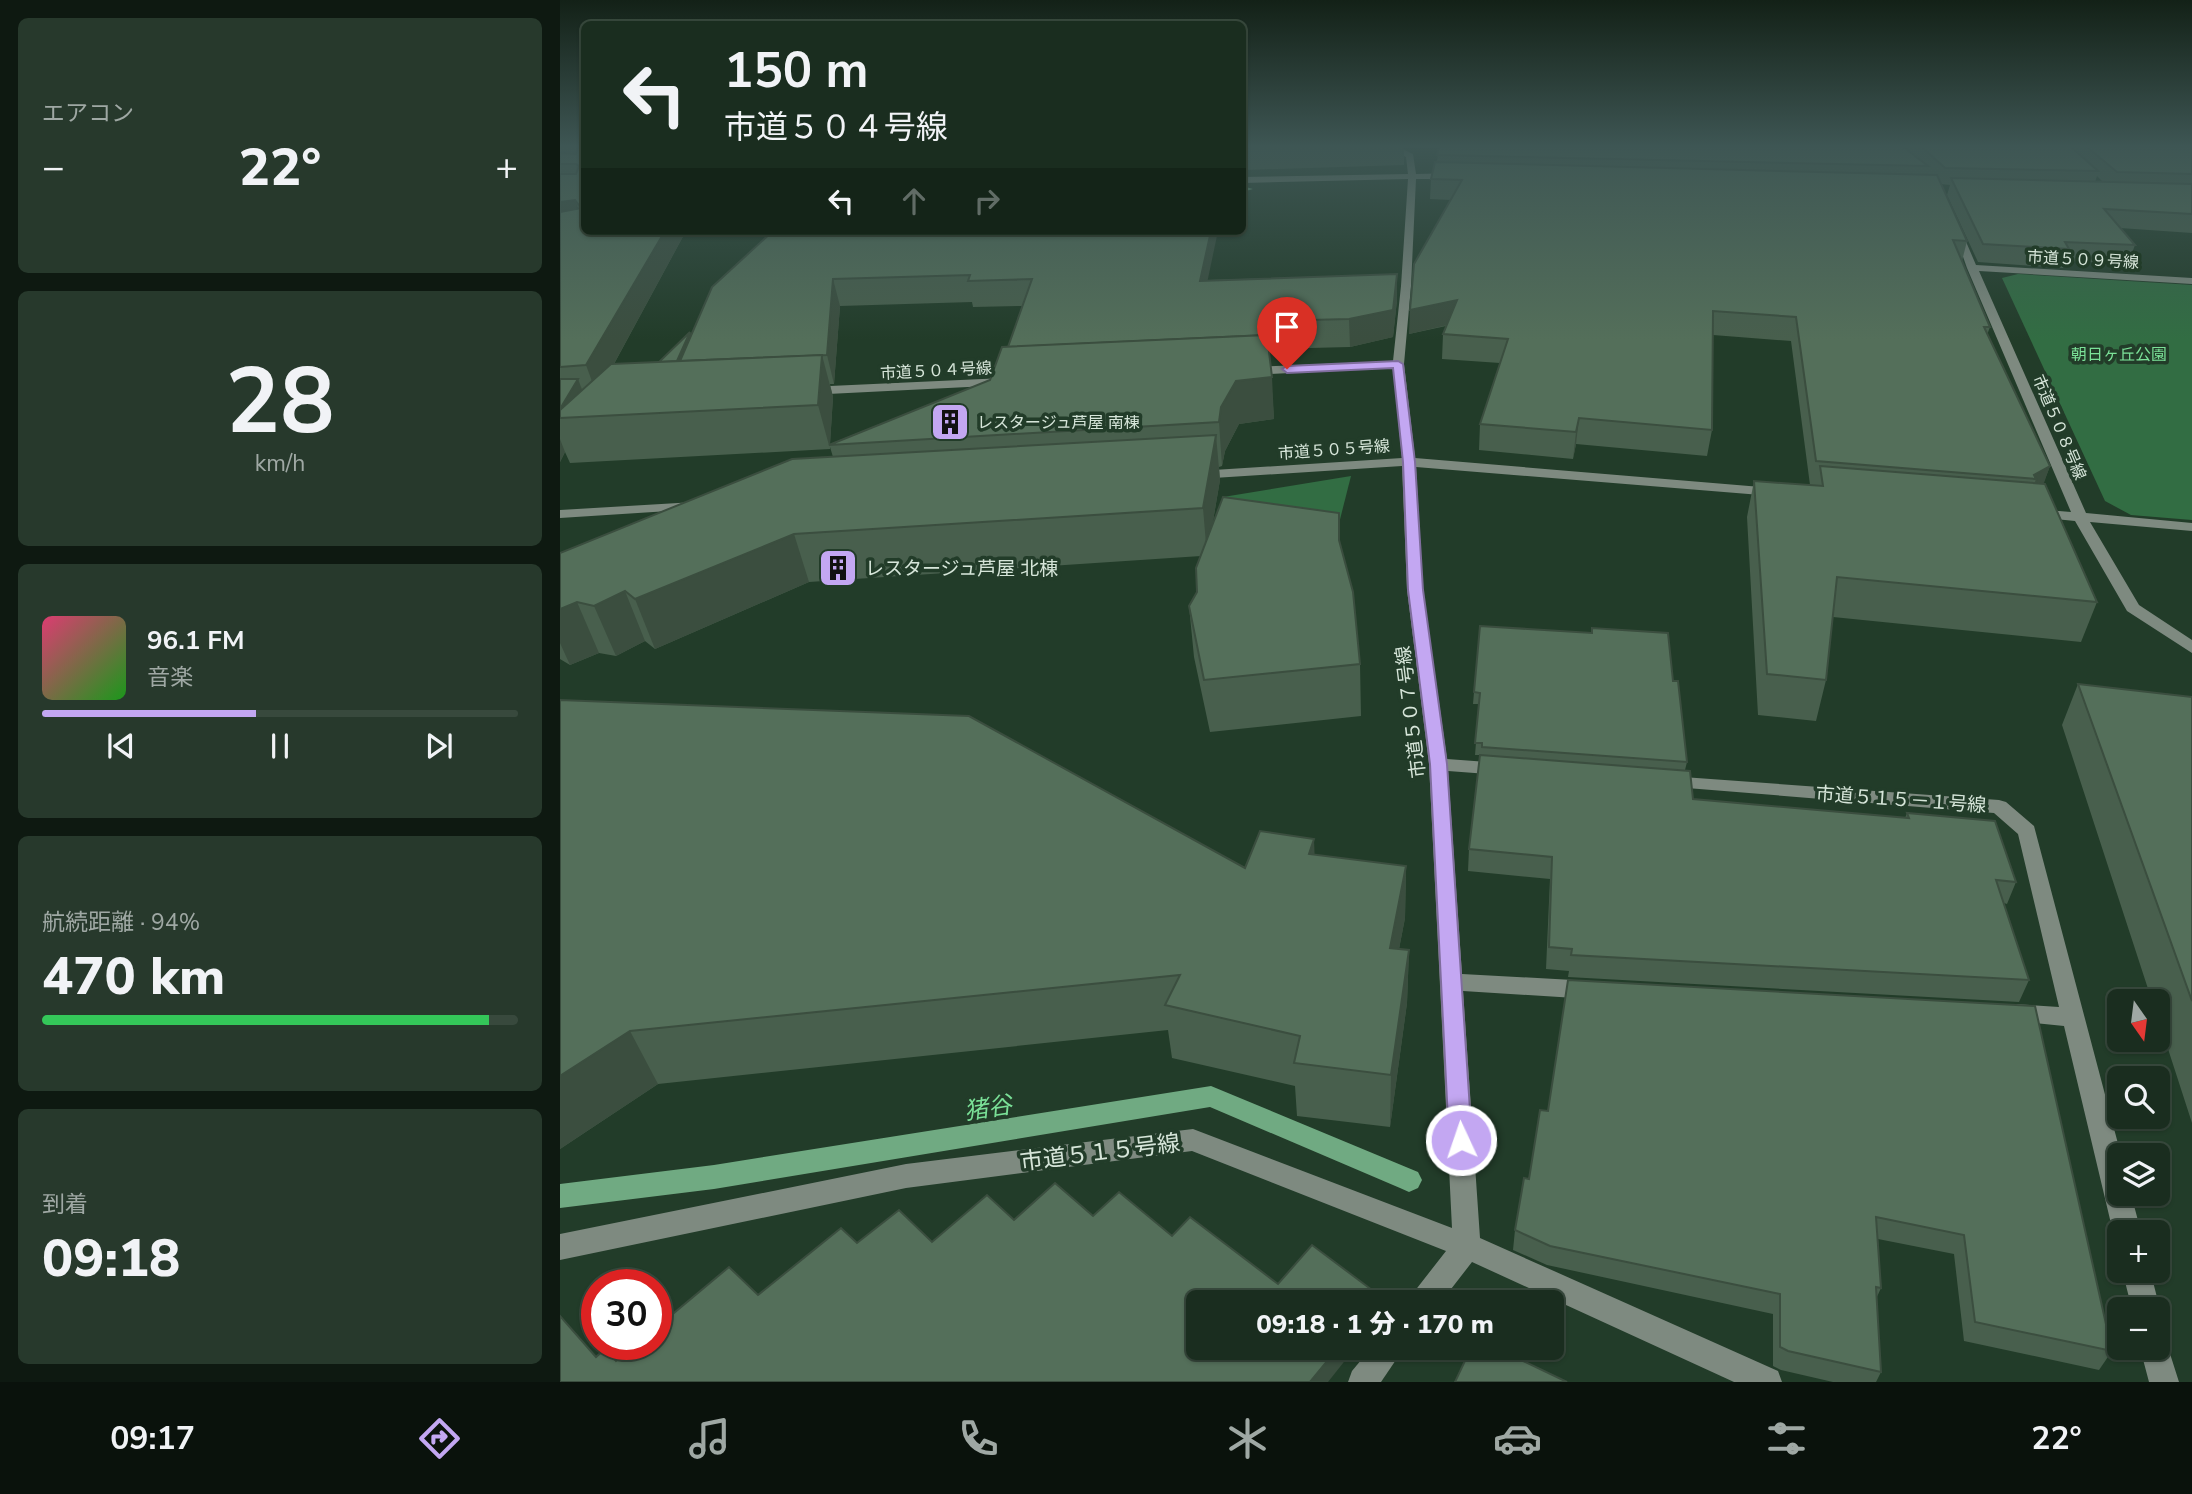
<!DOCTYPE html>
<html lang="ja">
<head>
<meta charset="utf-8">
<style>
	:root { --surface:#1a2d1f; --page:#27392c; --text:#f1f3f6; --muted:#9fa8a4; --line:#38493d; --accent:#c3a7f2 }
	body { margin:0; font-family:"Nunito Sans","Noto Sans JP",sans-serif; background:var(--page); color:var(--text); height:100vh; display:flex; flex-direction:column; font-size:26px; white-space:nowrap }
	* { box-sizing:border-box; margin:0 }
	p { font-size:23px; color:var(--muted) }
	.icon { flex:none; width:38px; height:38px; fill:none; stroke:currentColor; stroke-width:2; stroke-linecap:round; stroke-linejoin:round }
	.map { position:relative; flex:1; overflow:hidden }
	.details { display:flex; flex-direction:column; gap:18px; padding:18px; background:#0e1911; width:560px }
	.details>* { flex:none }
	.banner { position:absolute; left:21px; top:21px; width:665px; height:214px; border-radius:10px; box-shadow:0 2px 5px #0004,0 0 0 2px var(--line); background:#1a2d1f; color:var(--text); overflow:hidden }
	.needle { width:46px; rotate:166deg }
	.buttons { position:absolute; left:1547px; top:989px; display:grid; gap:14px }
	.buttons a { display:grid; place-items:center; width:63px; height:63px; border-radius:10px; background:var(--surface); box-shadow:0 2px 5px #0004,0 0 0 2px var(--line); font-size:35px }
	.speed { position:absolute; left:21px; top:1269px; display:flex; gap:14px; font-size:35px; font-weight:700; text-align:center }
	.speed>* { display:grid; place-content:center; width:91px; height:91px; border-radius:50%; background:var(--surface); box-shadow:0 2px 5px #0004,0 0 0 2px var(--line); line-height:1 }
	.speed .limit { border:10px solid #d22; background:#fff; color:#111 }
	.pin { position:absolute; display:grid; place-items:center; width:60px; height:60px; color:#fff; margin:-72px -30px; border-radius:50% 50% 50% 0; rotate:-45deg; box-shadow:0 0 7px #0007 }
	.pin .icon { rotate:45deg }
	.me { position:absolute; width:77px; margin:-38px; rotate:357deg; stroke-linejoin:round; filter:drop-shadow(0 0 5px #0008) }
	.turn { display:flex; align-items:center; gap:24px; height:147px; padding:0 28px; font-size:32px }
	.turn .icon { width:91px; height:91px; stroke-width:2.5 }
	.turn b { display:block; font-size:49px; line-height:60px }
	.lanes { display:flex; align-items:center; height:66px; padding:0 28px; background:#0003; justify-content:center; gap:35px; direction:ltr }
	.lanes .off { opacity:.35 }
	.big { font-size:52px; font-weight:800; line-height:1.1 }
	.details .widget { flex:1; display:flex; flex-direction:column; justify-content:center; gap:10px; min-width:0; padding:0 24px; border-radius:10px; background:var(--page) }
	.details .dial { align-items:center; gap:0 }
	.dial b { font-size:91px; line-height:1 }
	.song { display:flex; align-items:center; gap:21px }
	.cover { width:84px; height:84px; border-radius:10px; background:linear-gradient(135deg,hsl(340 70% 55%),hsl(120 70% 35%)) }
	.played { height:7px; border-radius:4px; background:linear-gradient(90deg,var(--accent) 45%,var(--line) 45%) }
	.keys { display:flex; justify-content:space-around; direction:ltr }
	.heat { display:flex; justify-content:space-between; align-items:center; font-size:38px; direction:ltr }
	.charge { height:10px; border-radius:5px; background:linear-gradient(90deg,#34c759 94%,var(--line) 0) }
	.trip { position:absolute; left:626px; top:1290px; width:378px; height:70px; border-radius:10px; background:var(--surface); box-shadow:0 2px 5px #0004,0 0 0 2px var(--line); font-weight:800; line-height:70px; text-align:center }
	.tabs { display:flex; height:112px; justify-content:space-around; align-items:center; background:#0a120c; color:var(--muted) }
	.tabs .icon { width:49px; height:49px }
	.tabs .on { color:var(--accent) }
	.tabs b { font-size:32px; color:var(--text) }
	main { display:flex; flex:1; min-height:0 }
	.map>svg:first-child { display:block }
	.green { fill:#326d43 }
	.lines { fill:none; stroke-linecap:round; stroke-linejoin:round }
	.stream { fill:#70aa82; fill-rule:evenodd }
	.minor { fill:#7e8a80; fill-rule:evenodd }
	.wall { fill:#485f4d; fill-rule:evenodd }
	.shaded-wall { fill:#3b4e3f }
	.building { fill:#546f5a; stroke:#3b4e3f; stroke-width:2 }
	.route { fill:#c3a7f2; stroke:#7f6d9d; stroke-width:2 }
	.labels { text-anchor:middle; stroke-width:7; stroke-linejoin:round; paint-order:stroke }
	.far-street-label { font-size:16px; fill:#d6e5d9; stroke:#223c29 }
	.far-park-label { font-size:16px; fill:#7be198; stroke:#223c29 }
	.far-poi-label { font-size:16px; fill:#d6e5d9; stroke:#223c29; text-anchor:start }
	.poi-label { font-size:19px; fill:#d6e5d9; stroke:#223c29; text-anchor:start }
	.street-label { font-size:19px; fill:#d6e5d9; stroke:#223c29 }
	.near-street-label { font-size:23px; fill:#d6e5d9; stroke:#223c29 }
	.near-water-label { font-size:24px; font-style:italic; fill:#7ae097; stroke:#223c29 }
</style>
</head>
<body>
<main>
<section class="details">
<div class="widget"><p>エアコン</p>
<div class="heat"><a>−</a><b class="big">22°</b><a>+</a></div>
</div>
<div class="widget dial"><b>28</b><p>km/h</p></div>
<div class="widget">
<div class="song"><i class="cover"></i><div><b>96.1 FM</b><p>音楽</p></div></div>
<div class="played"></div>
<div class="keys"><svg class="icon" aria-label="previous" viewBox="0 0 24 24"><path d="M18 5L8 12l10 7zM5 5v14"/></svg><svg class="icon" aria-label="pause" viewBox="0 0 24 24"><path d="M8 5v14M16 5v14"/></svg><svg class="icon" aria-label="next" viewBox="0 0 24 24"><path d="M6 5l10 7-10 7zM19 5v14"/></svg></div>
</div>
<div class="widget"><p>航続距離 · 94%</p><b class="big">470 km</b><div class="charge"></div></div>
<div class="widget"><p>到着</p><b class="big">09:18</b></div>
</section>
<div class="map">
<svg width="1632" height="1382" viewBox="0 0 1632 1382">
	<rect width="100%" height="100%" fill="#223c29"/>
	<g class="green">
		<path d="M1458 274 1632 285V520L1571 515 1545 501 1442 278Z"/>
		<path d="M791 476 772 551 665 521 663 497Z"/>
	</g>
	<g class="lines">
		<g class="stream">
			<path d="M682 186 693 189 682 192Z"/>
			<path d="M104 231H142L102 237 97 234Z"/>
			<path d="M651 1086 858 1172 862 1180 858 1188 849 1192 840 1188 650 1107 154 1189 0 1208V1184L154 1165Z"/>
		</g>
		<g class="minor">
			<path d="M825 146H836L853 154 856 174 896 173 900 176 896 179H856L851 286 844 364 855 458 1213 488 1220 492 1213 496 856 467 863 590 887 759 941 763 948 765 950 769 948 773 941 775 888 771 902 974 1031 981 1039 984 1042 990 1039 996 1031 999 903 991 920 1238 1218 1371 1222 1382H1174L912 1262 881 1302H850L854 1292 886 1251 632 1151 346 1188 0 1260V1234L346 1164 633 1129 892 1228 869 764 847 590 842 466 638 479 631 475 638 471 842 458 833 368 689 375 683 371 689 367 833 361 841 286 848 179 682 183V177L848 174 846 157Z"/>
			<path d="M1393 228 1401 230 1416 265 1632 278V284L1419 271 1526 513 1632 523V531L1530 522 1579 605 1632 640V653L1567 611 1515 521 1475 517 1468 513 1475 509 1511 512 1407 268Z"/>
			<path d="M444 378 450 382 448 385 248 395 242 391 248 387Z"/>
			<path d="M135 502 140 503V509L0 518V510Z"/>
			<path d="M1109 776 1439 800 1446 802 1474 826 1561 1155 1559 1194H1571L1581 1232H1559V1242L1553 1232 1504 1026 1445 1020 1441 1013 1445 1006 1453 1004 1499 1007 1458 834 1434 813 1102 786 1099 782 1102 778Z"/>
			<path d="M1562 1270H1590L1600 1309 1598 1315V1309H1572Z"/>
			<path d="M1598 1335 1605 1338 1619 1382H1589L1580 1348H1598Z"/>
			<path d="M811 1348H844L821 1382H788L792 1371Z"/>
		</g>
	</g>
	<g class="wall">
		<path d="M0 146H24L126 231 54 364 99 362 130 332 131 336 213 231 648 280 837 274V300L833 337 790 347 709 349 714 419 679 424 665 451 662 466 659 467 660 480 652 527 779 540 800 664 801 716 650 732 634 657 629 606 637 592 641 556 249 582 95 649 85 641 56 656 39 653 10 665 0 659V553L273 457 270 447V449L10 463 5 452 0 462ZM412 302 413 307 462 306 448 347 430 380 270 444 273 397 270 384H274L280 306Z"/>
		<path d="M682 146H844V165L683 170 682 172Z"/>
		<path d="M879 146H1632V233L1560 228 1575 245 1568 264 1506 261 1503 268 1418 262 1387 195 1390 185 1381 184 1407 241 1402 261 1430 327 1427 335 1490 466 1483 484 1537 602 1521 642 1273 617 1266 680 1256 721 1198 715 1187 517 1194 481 1250 485 1231 341 1153 335 1152 430 1147 456 1016 444 1013 459 919 450 920 424 940 363 882 359 883 334 886 326 849 334 891 200 870 199 871 179 877 162ZM1537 176 1543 182H1535Z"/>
		<path d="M1032 628 1113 681 1127 762 1125 770 1133 799 1345 818 1347 813 1456 882 1447 904 1444 903 1469 980 1459 1002 1008 977 1009 971 986 969 990 879 908 871 909 849 920 755H915L919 704H913L914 692 1031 633Z"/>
		<path d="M1518 684 1632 697V1123L1598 1018V1001H1592L1502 725Z"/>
		<path d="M0 700 685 868 755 855 846 866 845 918 839 949 849 950 847 1003 830 1127 737 1116 735 1086 612 1058 608 1030 98 1084 0 1149Z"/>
		<path d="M1475 1006 1552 1351 1539 1370 1404 1341 1394 1254 1318 1239 1321 1288 1316 1299 1321 1372 1316 1382H1273L1221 1370 1213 1366V1314L987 1265 953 1250 955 1230 988 1111Z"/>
	</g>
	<g class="shaded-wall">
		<path d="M15 200 24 224 0 227V202Z"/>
		<path d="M105 231H126L37 395 26 365Z"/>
		<path d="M651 231H658L642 307 640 281Z"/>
		<path d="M837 274V300L833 337 790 347 789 319Z"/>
		<path d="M273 279 280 306 274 384 267 355Z"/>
		<path d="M897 300 896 323 849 334 850 310Z"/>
		<path d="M130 332 133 341 108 382Z"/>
		<path d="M262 355 273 397 270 444 269 445 270 449 258 405Z"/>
		<path d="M712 377 714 419 679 424 665 451 662 466 659 422 661 407 676 381Z"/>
		<path d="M18 379 29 408 0 418V409Z"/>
		<path d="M1019 418 1016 444 1013 459 1016 432Z"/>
		<path d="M656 435 660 480 647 556 643 508Z"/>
		<path d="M0 439 5 452 0 462Z"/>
		<path d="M1490 466 1480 494 1469 500 1476 479 1474 475Z"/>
		<path d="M234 534 249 582 95 649 75 599Z"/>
		<path d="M65 591 85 641 56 656 34 606Z"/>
		<path d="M17 602 39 653 10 665 0 643V609Z"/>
		<path d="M754 839 756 891 749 854Z"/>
		<path d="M846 866 845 918 829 1001 830 948Z"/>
		<path d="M849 950 847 1003 830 1127 831 1075Z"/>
		<path d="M70 1031 98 1084 0 1149V1076Z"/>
		<path d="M778 1348H795L768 1382H750Z"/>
	</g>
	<g class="building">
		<path d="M18 146H24V231H105L26 365 0 367V212L21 208 15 200 0 202V174H16L19 166 16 164H0V153L16 154Z"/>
		<path d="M682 146H733L682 148Z"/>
		<path d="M879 146H1342L1368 166 877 155Z"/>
		<path d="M1361 146H1510L1538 171 1385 168Z"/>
		<path d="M1526 146H1632V174L1557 172Z"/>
		<path d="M875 162 1377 175 1407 241 1393 240 1430 327H1424L1490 466 1474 475 1476 479 1256 461 1236 317 1153 311 1152 430 1019 418 1016 432 920 424 948 339 883 334 897 300 850 310 854 264 902 180 871 179Z"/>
		<path d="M1391 178 1632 184V214L1544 209 1575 245 1505 242 1509 249 1423 244Z"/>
		<path d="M213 231H651L640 281 837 274 833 310 789 319 705 321 706 335 448 347 472 279 408 281 410 275 273 279 267 355 120 361 152 287Z"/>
		<path d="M130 332 117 361 99 362Z"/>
		<path d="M707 335 712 377 676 381 661 407 659 422 269 445 430 380 442 347Z"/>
		<path d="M262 355 258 405 0 418V410L51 364Z"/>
		<path d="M0 379H18L0 409Z"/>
		<path d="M656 435 643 508 234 534 75 599 65 591 34 606 17 602 0 609V553L232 459Z"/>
		<path d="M1260 466 1485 484 1537 602 1277 577 1266 680 1207 674 1194 481 1263 486Z"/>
		<path d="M663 497 779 513V540L793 592 800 664 644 680 629 606 637 592 636 568Z"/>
		<path d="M920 626 1032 633V628L1108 633 1113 681H1118L1127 762 922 747V743H915L920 693 914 692Z"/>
		<path d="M1518 684 1632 697V1001Z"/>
		<path d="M0 700 409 716 685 868 700 831 754 839 749 854 846 866 830 948 849 950 831 1075 734 1063 740 1036 605 1005 620 975 70 1031 0 1076Z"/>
		<path d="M920 755 1130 771 1133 799 1349 818 1347 813 1435 821 1456 882 1436 880 1469 980 1011 955 1012 949 989 947 992 857 909 849Z"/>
		<path d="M1008 980 1475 1006 1552 1351 1415 1322 1404 1235 1316 1217 1321 1288 1316 1287 1321 1372 1228 1351 1220 1347V1294L990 1246 955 1230 964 1178 969 1179 980 1110 988 1111Z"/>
		<path d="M495 1183 533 1216 559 1192 612 1236 630 1217 718 1284 752 1245 820 1296 814 1302H639V1348H778L750 1382H0V1316L36 1357 45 1349 56 1361 77 1344H96V1328L169 1267 198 1295 281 1228 297 1243 339 1210 372 1242 427 1195 454 1220Z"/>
		<path d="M911 1348H936L1007 1382H895Z"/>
	</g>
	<linearGradient id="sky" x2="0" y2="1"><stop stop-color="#132117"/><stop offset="0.43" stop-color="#3e5654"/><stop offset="1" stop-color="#3e5654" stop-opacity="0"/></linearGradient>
	<rect width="1632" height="340" fill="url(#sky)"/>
	<path class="route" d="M838 361 843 364 855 462 863 590 887 764 912 1140 909 1147 901 1150 893 1147 889 1140 870 764 848 590 843 462 833 368 727 373 722 369 727 366Z"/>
	<defs>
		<symbol id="building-square" viewBox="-11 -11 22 22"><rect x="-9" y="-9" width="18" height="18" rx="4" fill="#c3a7f2" stroke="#223c29"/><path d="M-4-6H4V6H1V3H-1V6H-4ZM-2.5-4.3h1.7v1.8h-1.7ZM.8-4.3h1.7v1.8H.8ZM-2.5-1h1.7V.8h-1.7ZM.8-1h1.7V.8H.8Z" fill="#111"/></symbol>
	</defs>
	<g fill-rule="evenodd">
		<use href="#building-square" x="368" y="400" width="44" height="44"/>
		<use href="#building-square" x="256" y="546" width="44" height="44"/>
	</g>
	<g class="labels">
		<g class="far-street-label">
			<text transform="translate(1523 259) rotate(3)" y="6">市道５０９号線</text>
			<text transform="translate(376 370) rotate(-3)" y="6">市道５０４号線</text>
			<text transform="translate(1500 427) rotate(67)" y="6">市道５０８号線</text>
			<text transform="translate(774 449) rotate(-4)" y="6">市道５０５号線</text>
		</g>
		<g class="far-park-label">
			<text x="1559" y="360">朝日ヶ丘公園</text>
		</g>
		<g class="far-poi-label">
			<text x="417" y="428">レスタージュ芦屋 南棟</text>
		</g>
		<g class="poi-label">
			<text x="305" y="575">レスタージュ芦屋 北棟</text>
		</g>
		<g class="street-label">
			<text transform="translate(850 712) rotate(-97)" y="7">市道５０７号線</text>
			<text transform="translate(1341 799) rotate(4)" y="7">市道５１５－１号線</text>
		</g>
		<g class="near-street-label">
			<text transform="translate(540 1152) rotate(-7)" y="8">市道５１５号線</text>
		</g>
		<g class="near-water-label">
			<text transform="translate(428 1108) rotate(-9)" y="8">猪谷</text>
		</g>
	</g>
</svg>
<div class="buttons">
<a><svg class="needle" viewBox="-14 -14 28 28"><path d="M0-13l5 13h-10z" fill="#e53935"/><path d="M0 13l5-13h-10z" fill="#9fa8a4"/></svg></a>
<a><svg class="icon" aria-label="search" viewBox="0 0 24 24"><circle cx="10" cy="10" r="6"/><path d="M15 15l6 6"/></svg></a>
<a><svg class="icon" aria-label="layers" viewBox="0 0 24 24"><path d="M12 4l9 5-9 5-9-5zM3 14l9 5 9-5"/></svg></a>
<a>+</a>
<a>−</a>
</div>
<div class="speed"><div class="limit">30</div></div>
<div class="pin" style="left:727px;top:369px;background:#d93025"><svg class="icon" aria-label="arrive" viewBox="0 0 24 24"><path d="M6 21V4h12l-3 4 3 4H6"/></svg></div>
<svg class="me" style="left:901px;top:1140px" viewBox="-20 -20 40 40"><circle r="17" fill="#c3a7f2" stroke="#fff" stroke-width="3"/><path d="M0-11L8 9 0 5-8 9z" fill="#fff"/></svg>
<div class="trip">09:18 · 1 分 · 170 m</div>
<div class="banner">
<div class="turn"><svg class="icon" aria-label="left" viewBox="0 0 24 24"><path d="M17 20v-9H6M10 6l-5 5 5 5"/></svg><div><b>150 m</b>市道５０４号線</div></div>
<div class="lanes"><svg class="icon" aria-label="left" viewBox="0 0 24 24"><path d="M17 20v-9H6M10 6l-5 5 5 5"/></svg><svg class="icon off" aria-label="ahead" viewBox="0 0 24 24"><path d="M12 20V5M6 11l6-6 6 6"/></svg><svg class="icon off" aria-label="right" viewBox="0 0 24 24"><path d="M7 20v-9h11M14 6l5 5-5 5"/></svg></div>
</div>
</div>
</main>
<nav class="tabs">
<b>09:17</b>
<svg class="icon on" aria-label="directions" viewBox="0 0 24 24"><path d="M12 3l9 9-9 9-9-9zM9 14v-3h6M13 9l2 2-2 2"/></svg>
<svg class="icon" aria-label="music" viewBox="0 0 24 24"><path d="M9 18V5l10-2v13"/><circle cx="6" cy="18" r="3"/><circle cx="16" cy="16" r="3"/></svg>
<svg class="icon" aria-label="phone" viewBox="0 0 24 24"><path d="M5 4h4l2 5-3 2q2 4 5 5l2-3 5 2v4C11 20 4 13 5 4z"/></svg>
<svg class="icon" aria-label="climate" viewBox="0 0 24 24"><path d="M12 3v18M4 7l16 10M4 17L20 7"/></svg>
<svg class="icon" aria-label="car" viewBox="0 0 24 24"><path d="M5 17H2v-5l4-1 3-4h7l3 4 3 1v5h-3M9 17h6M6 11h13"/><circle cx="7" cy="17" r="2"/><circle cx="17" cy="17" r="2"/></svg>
<svg class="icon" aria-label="filters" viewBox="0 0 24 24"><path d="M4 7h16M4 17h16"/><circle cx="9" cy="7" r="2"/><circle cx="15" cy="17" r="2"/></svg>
<b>22°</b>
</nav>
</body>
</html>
